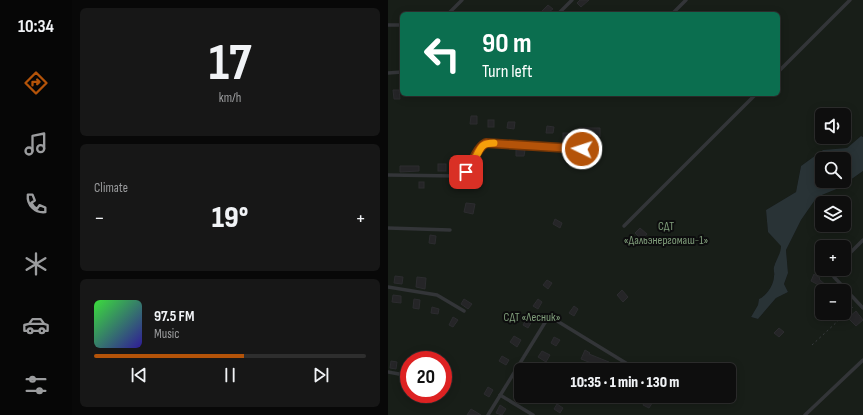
<!DOCTYPE html>
<html lang="en">
<head>
<meta charset="utf-8">
<style>
	:root { --surface:#0e0e0e; --page:#171717; --text:#f1f3f6; --muted:#9b9c9e; --line:#2e2e2e; --accent:#b45309 }
	body { margin:0; font-family:"Sofia Sans Condensed",sans-serif; background:var(--page); color:var(--text); height:100vh; display:flex; flex-direction:column; font-size:15px; white-space:nowrap }
	* { box-sizing:border-box; margin:0 }
	p { font-size:13px; color:var(--muted) }
	.icon { flex:none; width:22px; height:22px; fill:none; stroke:currentColor; stroke-width:2; stroke-linecap:round; stroke-linejoin:round }
	.map { position:relative; flex:1; overflow:hidden }
	.panel { display:flex; flex-direction:column; gap:8px; padding:8px; background:#080808; width:316px }
	.panel>* { flex:none }
	.banner { position:absolute; left:12px; top:12px; width:380px; height:84px; border-radius:6px; box-shadow:0 2px 10px #0003,0 0 0 1px var(--line); background:#0b6e4f; color:#fff; overflow:hidden }
	.fabs { position:absolute; left:427px; top:108px; display:grid; gap:8px }
	.fabs a { display:grid; place-items:center; width:36px; height:36px; border-radius:6px; background:var(--surface); box-shadow:0 2px 10px #0003,0 0 0 1px var(--line); font-size:20px }
	.speed { position:absolute; left:12px; top:351px; display:flex; gap:8px; font-size:20px; font-weight:700; text-align:center }
	.speed>* { display:grid; place-content:center; width:52px; height:52px; border-radius:50%; background:var(--surface); box-shadow:0 2px 10px #0003,0 0 0 1px var(--line); line-height:1 }
	.speed .limit { border:6px solid #d22; background:#fff; color:#111 }
	.pin { position:absolute; display:grid; place-items:center; width:34px; height:34px; color:#fff; margin:-17px; border-radius:8px; box-shadow:0 2px 6px #0006 }
	.me { position:absolute; width:44px; margin:-22px; rotate:274deg; stroke-linejoin:round; filter:drop-shadow(0 0 3px #0008) }
	.turn { display:flex; align-items:center; gap:14px; height:84px; padding:0 16px; font-size:18px }
	.turn .icon { width:52px; height:52px; stroke-width:2.5 }
	.turn b { display:block; font-size:28px; line-height:34px }
	.big { font-size:30px; font-weight:800; line-height:1.1 }
	.panel .widget { flex:1; display:flex; flex-direction:column; justify-content:center; gap:6px; min-width:0; padding:0 14px; border-radius:6px; background:var(--page) }
	.panel .dial { align-items:center; gap:0 }
	.dial b { font-size:52px; line-height:1 }
	.song { display:flex; align-items:center; gap:12px }
	.cover { width:48px; height:48px; border-radius:6px; background:linear-gradient(135deg,hsl(120 70% 55%),hsl(250 70% 35%)) }
	.played { height:4px; border-radius:2px; background:linear-gradient(90deg,var(--accent) 55%,var(--line) 55%) }
	.keys { display:flex; justify-content:space-around; direction:ltr }
	.heat { display:flex; justify-content:space-between; align-items:center; font-size:22px; direction:ltr }
	.trip { position:absolute; left:126px; top:363px; width:222px; height:40px; border-radius:6px; background:var(--surface); box-shadow:0 2px 10px #0003,0 0 0 1px var(--line); font-weight:800; line-height:40px; text-align:center }
	main { display:flex; flex:1; min-height:0 }
	.menu { display:flex; flex-direction:column; width:72px; justify-content:space-around; align-items:center; background:#060606; color:var(--muted) }
	.menu .icon { width:28px; height:28px }
	.menu .active { color:var(--accent) }
	.menu b { font-size:18px; color:var(--text) }
	.map>svg:first-child { display:block }
	.green { fill:#181e18; fill-rule:evenodd }
	.water { fill:#293336; fill-rule:evenodd }
	.building { fill:#252527; stroke:#2c2c2f }
	.lines { fill:none; stroke-linecap:round; stroke-linejoin:round }
	.path { stroke:#393c3f; stroke-width:1; stroke-dasharray:2 3; stroke-linecap:butt }
	.service { stroke:#333538; stroke-width:3.5 }
	.route-casing { stroke:#753606; stroke-width:10 }
	.route { stroke:#b45309; stroke-width:7 }
	.slow { stroke:#f59e0b; stroke-width:7 }
	.labels { text-anchor:middle; stroke-width:4; stroke-linejoin:round; paint-order:stroke }
	.park-label { font-size:12px; fill:#809e7b; stroke:#0d0d0e }
</style>
</head>
<body>
<main>
<nav class="menu">
<b>10:34</b>
<svg class="icon active" aria-label="directions" viewBox="0 0 24 24"><path d="M12 3l9 9-9 9-9-9zM9 14v-3h6M13 9l2 2-2 2"/></svg>
<svg class="icon" aria-label="music" viewBox="0 0 24 24"><path d="M9 18V5l10-2v13"/><circle cx="6" cy="18" r="3"/><circle cx="16" cy="16" r="3"/></svg>
<svg class="icon" aria-label="phone" viewBox="0 0 24 24"><path d="M5 4h4l2 5-3 2q2 4 5 5l2-3 5 2v4C11 20 4 13 5 4z"/></svg>
<svg class="icon" aria-label="climate" viewBox="0 0 24 24"><path d="M12 3v18M4 7l16 10M4 17L20 7"/></svg>
<svg class="icon" aria-label="car" viewBox="0 0 24 24"><path d="M5 17H2v-5l4-1 3-4h7l3 4 3 1v5h-3M9 17h6M6 11h13"/><circle cx="7" cy="17" r="2"/><circle cx="17" cy="17" r="2"/></svg>
<svg class="icon" aria-label="filters" viewBox="0 0 24 24"><path d="M4 7h16M4 17h16"/><circle cx="9" cy="7" r="2"/><circle cx="15" cy="17" r="2"/></svg>
</nav>
<section class="panel">
<div class="widget dial"><b>17</b><p>km/h</p></div>
<div class="widget"><p>Climate</p>
<div class="heat"><a>−</a><b class="big">19°</b><a>+</a></div>
</div>
<div class="widget">
<div class="song"><i class="cover"></i><div><b>97.5 FM</b><p>Music</p></div></div>
<div class="played"></div>
<div class="keys"><svg class="icon" aria-label="previous" viewBox="0 0 24 24"><path d="M18 5L8 12l10 7zM5 5v14"/></svg><svg class="icon" aria-label="pause" viewBox="0 0 24 24"><path d="M8 5v14M16 5v14"/></svg><svg class="icon" aria-label="next" viewBox="0 0 24 24"><path d="M6 5l10 7-10 7zM19 5v14"/></svg></div>
</div>
</section>
<div class="map">
<svg width="475" height="415" viewBox="0 0 475 415">
	<rect width="100%" height="100%" fill="#121213"/>
	<path class="green" d="M0 0H475V137L473 136 459 148 435 150 413 166 408 192 378 210 380 232 394 246C393 254 388 259 386 267 385 270 387 273 386 276 386 285 378 296 371 299L370 305 363 317 370 319 388 298 400 292 396 284 400 273 398 250 413 220 429 197 451 188 475 171V415H0ZM14 14H390V94H14ZM434 115H456V137H434ZM434 203H456V225H434ZM434 247H456V269H434ZM434 291H456V313H434ZM21 360H55V394H21ZM133 370H341V396H133Z"/>
	<path class="water" d="M473 136 475 137V171L451 188 429 197 413 220 398 250 400 273 396 284 400 292 388 298 370 319 363 317 370 305 371 299C378 296 386 285 386 276 387 273 385 270 386 267 388 259 393 254 393 246L380 232 378 210 408 192 413 166 435 150 459 148ZM434 159H456V181H434Z"/>
	<g class="building">
		<path d="M192 0H201L193 7 189 3Z"/>
		<path d="M160 5 165 9 158 14 154 11Z"/>
		<path d="M5 90H11L12 99H6Z"/>
		<path d="M83 116H89V124H82Z"/>
		<rect x="100" y="120" width="6" height="7"/>
		<path d="M120 122H127L126 129 119 128Z"/>
		<path d="M159 126 166 127 165 133H158Z"/>
		<path d="M191 128H212V137L191 134Z"/>
		<rect x="175" y="133" width="6" height="8"/>
		<path d="M128 150H137L136 156H128Z"/>
		<rect x="50" y="164" width="8" height="7"/>
		<path d="M12 166H31V171L12 172Z"/>
		<rect x="31" y="182" width="5" height="6"/>
		<path d="M78 203 87 204 85 214 76 212Z"/>
		<path d="M167 219 174 223 172 228 165 224Z"/>
		<path d="M252 228 259 234 254 240 247 233Z"/>
		<path d="M42 235 48 236 47 244 41 243Z"/>
		<path d="M426 274 432 278 431 279 441 288 440 290 423 281Z"/>
		<path d="M7 276 15 277 14 284 6 283Z"/>
		<path d="M29 277 38 278 37 289 28 287Z"/>
		<path d="M159 280 164 283 160 289 155 285Z"/>
		<path d="M234 290 240 297 235 302 229 295Z"/>
		<path d="M5 295 13 296V303L4 302Z"/>
		<path d="M26 299 32 300 31 309 25 308Z"/>
		<path d="M76 299 84 304 80 309 73 304Z"/>
		<path d="M150 299 154 302 150 309 145 306Z"/>
		<path d="M186 306 190 309 186 316 181 313Z"/>
		<path d="M44 307 51 309 50 314 43 313Z"/>
		<path d="M468 311 475 320 468 326 460 318Z"/>
		<path d="M65 317 70 320 65 327 61 325Z"/>
		<path d="M139 318 144 321 140 328 135 325Z"/>
		<path d="M391 328 396 332 391 337 386 333Z"/>
		<path d="M126 336 133 340 129 347 122 342Z"/>
		<path d="M166 337 172 340 168 346 163 343Z"/>
		<path d="M197 350 202 353 201 354 221 362 218 369 193 359Z"/>
		<path d="M154 351 162 355 158 362 150 357Z"/>
		<path d="M114 356 121 360 118 365 111 361Z"/>
		<path d="M3 361 9 362 8 369 2 368Z"/>
		<path d="M100 387 105 390 101 397 96 394Z"/>
		<path d="M260 396 266 400 261 408 255 405Z"/>
		<path d="M169 404 175 408 172 413 166 409Z"/>
		<path d="M112 405 118 409 114 415 108 413Z"/>
		<path d="M83 409 93 415H79Z"/>
	</g>
	<g class="lines">
		<path class="path" d="M424 345 465 307"/>
		<g class="service">
			<path d="M60 14 74 0"/>
			<path d="M170 14 184 0"/>
			<path d="M284 14 298 0"/>
			<path d="M0 25H14"/>
			<path d="M390 72 462 0"/>
			<path d="M0 73 14 72"/>
			<path d="M0 175 69 176C91 168 84 151 98 143L194 149"/>
			<path d="M236 226 368 94"/>
			<path d="M0 228 62 230"/>
			<path d="M456 259 475 240"/>
			<path d="M447 269 445 275 446 277 475 308"/>
			<path d="M0 287 49 295 76 311"/>
			<path d="M0 372 11 374"/>
			<path d="M112 395 145 415"/>
			<path d="M100 415 161 316 246 368"/>
			<path d="M417 415 475 360"/>
		</g>
	</g>
	<g class="lines">
		<defs>
			<path id="route" d="M78 172C85 164 88 148 98 143L194 149"/>
		</defs>
		<use href="#route" class="route-casing"/>
		<use href="#route" class="route"/>
		<path class="slow" d="M88 157C93 147 94 143 106 143"/>
	</g>
	<g class="labels">
		<g class="park-label">
			<text x="278" y="230">СДТ<tspan x="278" dy="14">«Дальэнергомаш-1»</tspan></text>
			<text x="144" y="321">СДТ «Лесник»</text>
		</g>
	</g>
</svg>
<div class="fabs">
<a><svg class="icon" aria-label="sound" viewBox="0 0 24 24"><path d="M4 9h4l5-4v14l-5-4H4zM17 9q2 3 0 6"/></svg></a>
<a><svg class="icon" aria-label="search" viewBox="0 0 24 24"><circle cx="10" cy="10" r="6"/><path d="M15 15l6 6"/></svg></a>
<a><svg class="icon" aria-label="layers" viewBox="0 0 24 24"><path d="M12 4l9 5-9 5-9-5zM3 14l9 5 9-5"/></svg></a>
<a>+</a>
<a>−</a>
</div>
<div class="speed"><div class="limit">20</div></div>
<div class="pin" style="left:78px;top:172px;background:#d93025"><svg class="icon" aria-label="arrive" viewBox="0 0 24 24"><path d="M6 21V4h12l-3 4 3 4H6"/></svg></div>
<svg class="me" style="left:194px;top:149px" viewBox="-20 -20 40 40"><circle r="17" fill="#b45309" stroke="#fff" stroke-width="3"/><path d="M0-11L8 9 0 5-8 9z" fill="#fff"/></svg>
<div class="trip">10:35 · 1 min · 130 m</div>
<div class="banner">
<div class="turn"><svg class="icon" aria-label="left" viewBox="0 0 24 24"><path d="M17 20v-9H6M10 6l-5 5 5 5"/></svg><div><b>90 m</b>Turn left</div></div>
</div>
</div>
</main>
</body>
</html>
